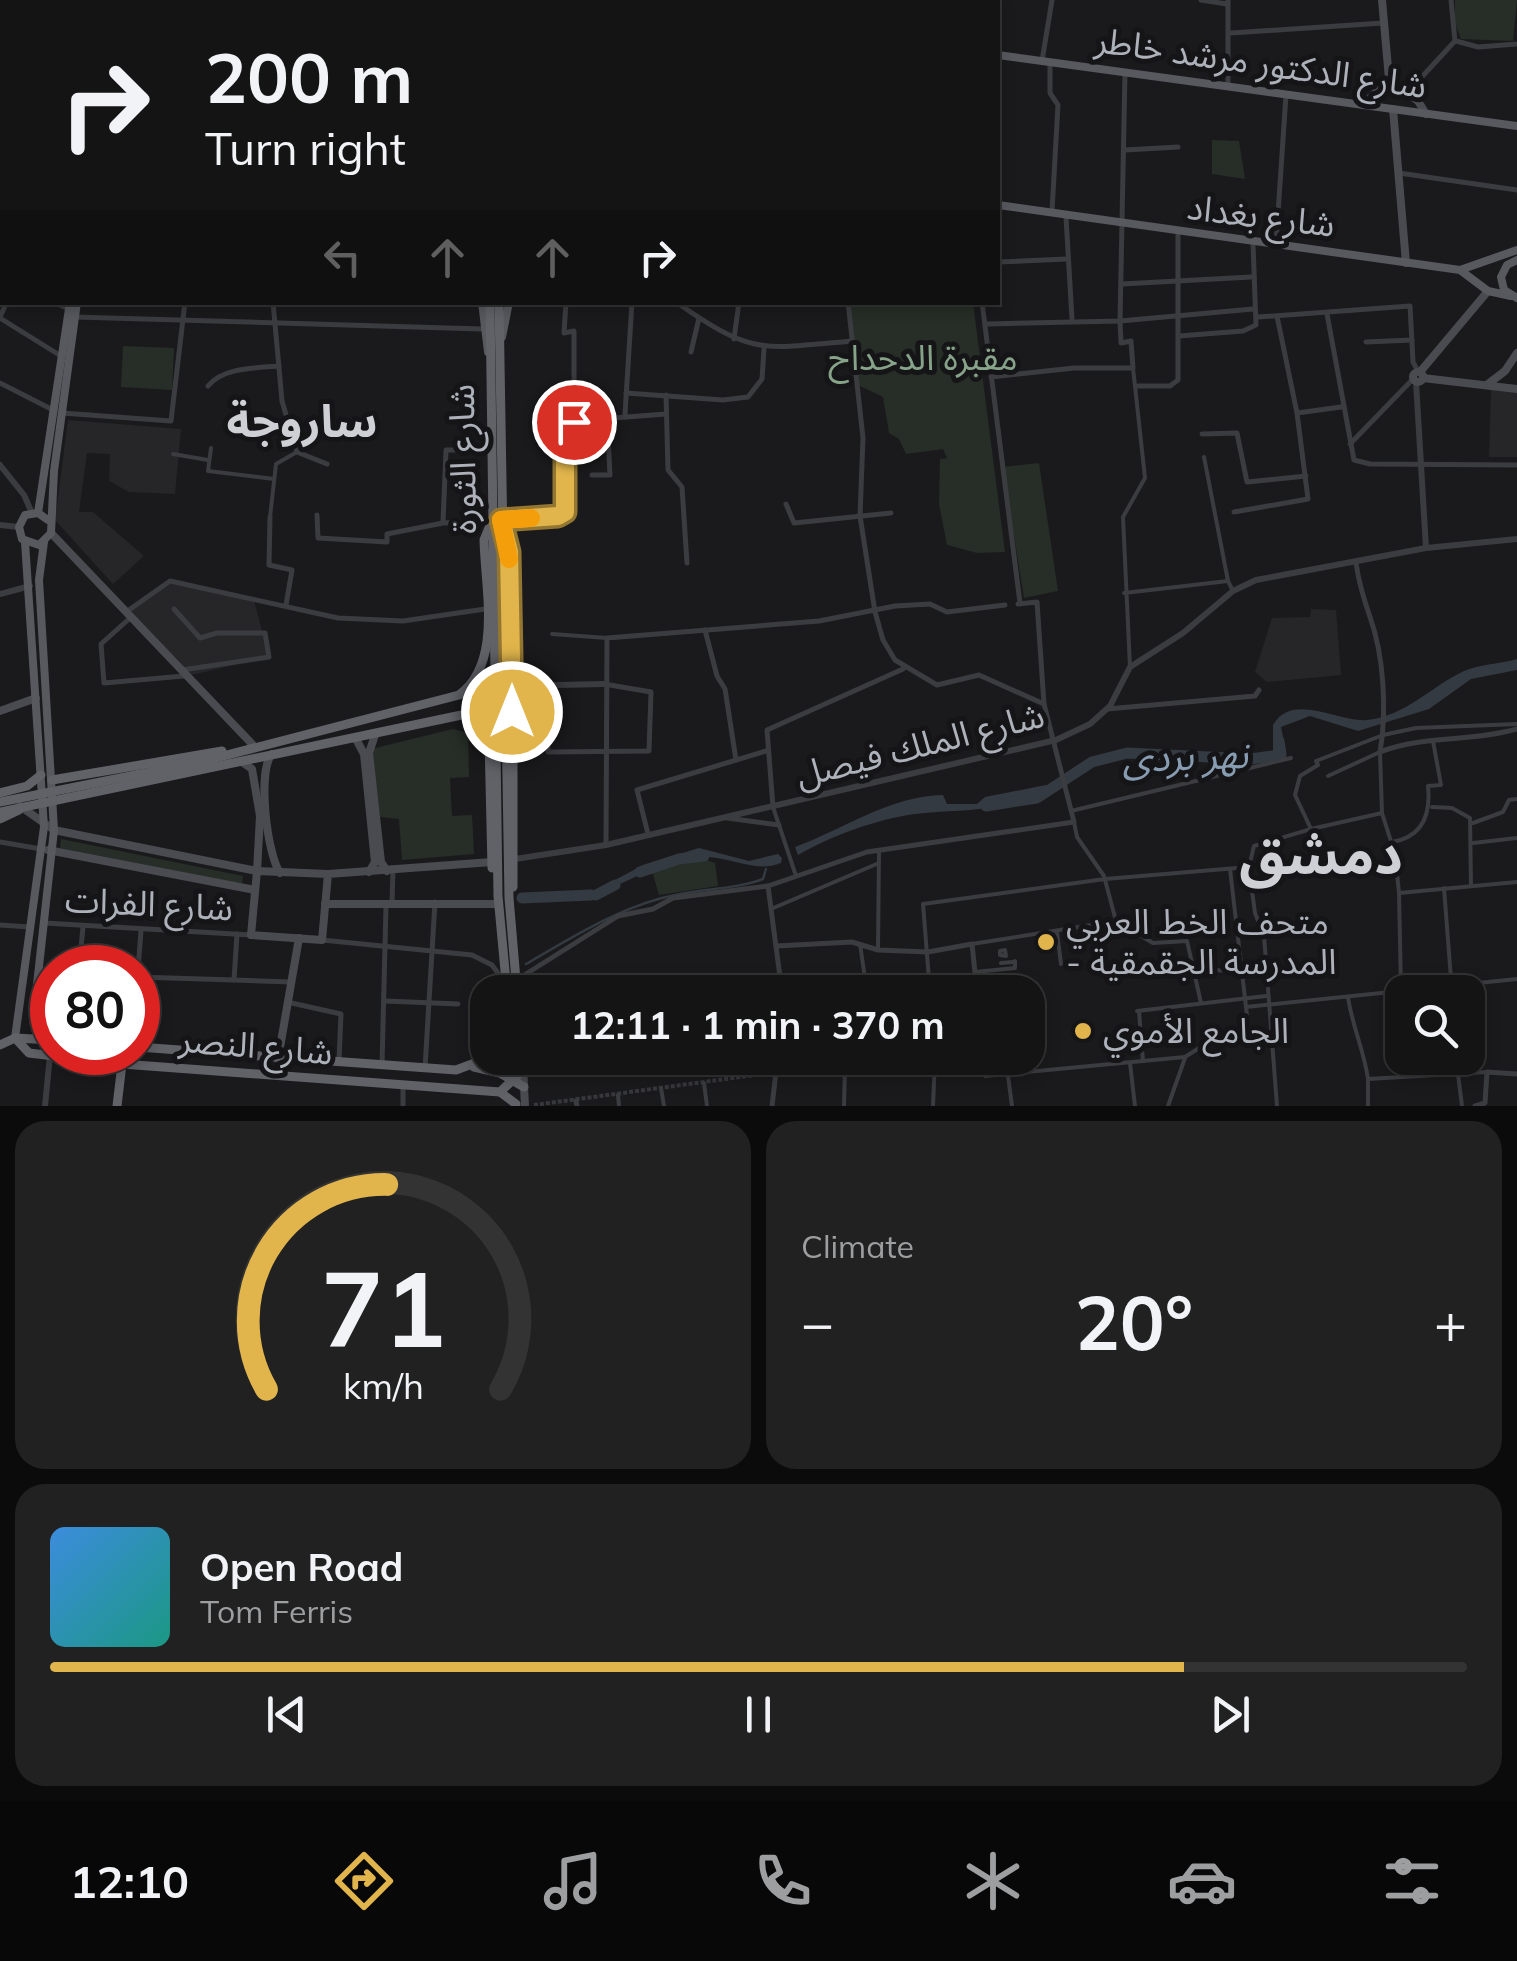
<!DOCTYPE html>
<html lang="en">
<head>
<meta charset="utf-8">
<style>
	:root { --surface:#141415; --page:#212122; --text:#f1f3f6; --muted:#9d9ea0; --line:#333334; --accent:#e1b54c }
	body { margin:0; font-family:Mulish,"Noto Sans Arabic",sans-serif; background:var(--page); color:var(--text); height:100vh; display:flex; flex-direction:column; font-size:38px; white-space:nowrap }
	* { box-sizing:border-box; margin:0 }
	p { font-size:32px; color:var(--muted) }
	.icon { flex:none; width:55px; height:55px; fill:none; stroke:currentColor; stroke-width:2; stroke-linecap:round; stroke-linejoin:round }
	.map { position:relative; height:1106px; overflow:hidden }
	.panel { display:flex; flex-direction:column; gap:15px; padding:15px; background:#0b0b0c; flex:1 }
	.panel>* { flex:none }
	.banner { position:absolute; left:0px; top:0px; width:1000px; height:305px; box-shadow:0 5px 15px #0003,0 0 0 2px var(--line); background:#141415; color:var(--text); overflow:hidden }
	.controls { position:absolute; left:1385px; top:975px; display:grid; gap:20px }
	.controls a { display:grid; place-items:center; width:100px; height:100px; border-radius:20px; background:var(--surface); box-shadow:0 5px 15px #0003,0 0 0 2px var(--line); font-size:50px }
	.speed { position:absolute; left:30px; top:945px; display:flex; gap:20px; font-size:50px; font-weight:700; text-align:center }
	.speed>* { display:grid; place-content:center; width:130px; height:130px; border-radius:50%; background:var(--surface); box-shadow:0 5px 15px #0003,0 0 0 2px var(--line); line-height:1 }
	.speed .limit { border:15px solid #d22; background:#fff; color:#111 }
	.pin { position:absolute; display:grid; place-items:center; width:85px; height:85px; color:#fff; margin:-42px; border:5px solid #fff; border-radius:50%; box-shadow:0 2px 10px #0007 }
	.me { position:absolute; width:110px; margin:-55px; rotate:0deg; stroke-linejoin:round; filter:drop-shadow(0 0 8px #0008) }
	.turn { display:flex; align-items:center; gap:35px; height:210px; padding:0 40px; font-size:45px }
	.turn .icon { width:130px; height:130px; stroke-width:2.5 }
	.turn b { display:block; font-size:70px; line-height:85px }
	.lanes { display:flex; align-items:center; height:95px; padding:0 40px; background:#0003; justify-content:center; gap:50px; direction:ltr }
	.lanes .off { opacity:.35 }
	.big { font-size:75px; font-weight:700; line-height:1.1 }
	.panel .tile { flex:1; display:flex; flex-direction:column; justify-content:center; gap:15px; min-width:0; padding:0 35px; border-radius:30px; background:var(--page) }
	.panel .dial { align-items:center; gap:0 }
	.dial svg { height:260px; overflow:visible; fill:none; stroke:var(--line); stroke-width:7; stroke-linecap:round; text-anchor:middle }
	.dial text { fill:var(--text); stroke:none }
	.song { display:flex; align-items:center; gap:30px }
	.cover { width:120px; height:120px; border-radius:15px; background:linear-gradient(135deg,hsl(210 70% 55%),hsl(170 70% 35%)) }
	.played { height:10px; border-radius:5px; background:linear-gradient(90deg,var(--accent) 80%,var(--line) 80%) }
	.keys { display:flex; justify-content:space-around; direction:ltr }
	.heat { display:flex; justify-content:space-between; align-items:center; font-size:55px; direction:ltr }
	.panel .tiles { flex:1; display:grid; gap:15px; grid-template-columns:1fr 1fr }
	.tile:last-child { grid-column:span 2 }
	.trip { position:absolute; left:470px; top:975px; width:575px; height:100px; border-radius:30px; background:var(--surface); box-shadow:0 5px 15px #0003,0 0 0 2px var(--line); font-weight:700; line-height:100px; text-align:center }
	.tabs { display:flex; height:160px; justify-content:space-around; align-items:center; background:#080808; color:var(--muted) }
	.tabs .icon { width:70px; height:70px }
	.tabs .current { color:var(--accent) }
	.tabs b { font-size:45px; color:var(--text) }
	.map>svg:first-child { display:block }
	.built { fill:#262629 }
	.green { fill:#262e27 }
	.water { fill:#333a41 }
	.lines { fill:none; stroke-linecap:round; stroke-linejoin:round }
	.stream { stroke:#333a41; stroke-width:2.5 }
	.river { stroke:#333a41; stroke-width:11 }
	.pedestrian-tunnel { stroke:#37383c; stroke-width:4; stroke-dasharray:4 2; stroke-linecap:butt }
	.trunk-tunnel { stroke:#37383c; stroke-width:9; stroke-dasharray:9 4.5; stroke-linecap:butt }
	.pedestrian { stroke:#3b3c40; stroke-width:4 }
	.minor { stroke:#3b3c40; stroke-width:5 }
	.tertiary { stroke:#3b3c40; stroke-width:6 }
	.secondary { stroke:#494b50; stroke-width:8 }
	.primary { stroke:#57595f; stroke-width:8 }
	.trunk { stroke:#606268; stroke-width:9 }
	.route-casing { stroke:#927631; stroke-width:25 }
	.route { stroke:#e1b54c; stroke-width:18 }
	.slow { stroke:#f59e0b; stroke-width:18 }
	.poi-dot { fill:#e1b54c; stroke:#151517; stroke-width:4 }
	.labels { text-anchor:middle; stroke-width:10; stroke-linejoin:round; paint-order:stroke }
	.street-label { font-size:35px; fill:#adb1ba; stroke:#151517 }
	.park-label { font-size:35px; fill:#87a389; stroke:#151517 }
	.poi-label { font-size:35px; fill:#adb1ba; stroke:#151517; text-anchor:start }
	.water-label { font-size:38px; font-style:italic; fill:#889cb1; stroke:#151517 }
	.district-label { font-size:45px; font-weight:bold; fill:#ced0d6; stroke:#151517 }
	.town-label { font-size:55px; font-weight:bold; fill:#ced0d6; stroke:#151517 }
</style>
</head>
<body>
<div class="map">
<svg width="1517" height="1106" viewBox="0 0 1517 1106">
	<rect width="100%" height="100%" fill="#1a1a1c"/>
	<g class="built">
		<path d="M1491 389 1517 392V457H1489Z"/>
		<path d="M68 420 181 429 175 494 129 492 109 481 110 454 87 453 79 512H93L144 556 113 584 55 520Z"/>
		<path d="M170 581 253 597 269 657 187 676 126 612Z"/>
		<path d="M1311 609 1336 610 1341 675 1267 682 1255 672 1272 618 1310 617Z"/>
	</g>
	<g class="green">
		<path d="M1455 0H1517L1513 41 1461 39 1455 23Z"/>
		<path d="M1212 140 1239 141 1245 179 1212 174Z"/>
		<path d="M848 303H973L1005 552 977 553 947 545 939 504 940 459 947 458 943 449 906 454 899 439 889 433 883 397 858 385Z"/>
		<path d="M123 346 174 348 172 390 121 387Z"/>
		<path d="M1039 463 1058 591 1024 598 1003 467Z"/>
		<path d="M453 729 468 733 469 777 450 778 452 816 472 815 474 854 402 860 399 819 380 817 371 749Z"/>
		<path d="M61 839 243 876 242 884 60 848Z"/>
		<path d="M703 859 715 863 718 886 659 895 652 871Z"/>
	</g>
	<g class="water">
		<path d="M1517 659V670L1471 679 1429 709 1358 731 1310 716 1281 727 1286 751 1268 756 1273 752V725C1292 691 1340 723 1367 720 1406 716 1430 687 1464 671 1480 664 1500 664 1517 659Z"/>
		<path d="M1046 785 1052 788C1013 813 960 809 915 814 877 819 831 836 798 855L795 847C844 829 889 796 943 795L947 804H977L985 797Z"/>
		<path d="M699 848 749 861 778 854 782 858 781 863C754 874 728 855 699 857 662 859 636 879 603 891L602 887 643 865Z"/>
	</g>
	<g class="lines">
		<path class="stream" d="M526 964C574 936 624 904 680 894 708 888 736 889 763 879L766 869"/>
		<g class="river">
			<path d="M986 806 1037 798 1092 762 1127 753 1250 759 1281 755 1279 741"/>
			<path d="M640 872 679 859 704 856"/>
			<path d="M596 895 615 885"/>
			<path d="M522 898 591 895"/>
		</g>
		<path class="pedestrian-tunnel" d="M534 1105 792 1070 832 1058"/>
		<path class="trunk-tunnel" d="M536 2V0"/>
		<g class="pedestrian">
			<path d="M211 448 208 471 274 479"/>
			<path d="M173 454 208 460"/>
			<path d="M1204 457 1228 581"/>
			<path d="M270 517 276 464 297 452"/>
			<path d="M1124 593 1228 581 1233 591"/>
			<path d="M552 634 607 638"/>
			<path d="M1130 667 1123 517 1145 478 1133 368"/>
			<path d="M1380 752 1382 813 1395 854 1399 893 1401 990"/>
			<path d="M1328 776 1380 752"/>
			<path d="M773 807 796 876"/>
			<path d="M1432 807 1452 808 1470 818 1471 886"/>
			<path d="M1071 811 1291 758"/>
			<path d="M1074 822 1077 837 1104 876 1116 921"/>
			<path d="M1473 823 1503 812 1509 800 1517 799"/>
			<path d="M1311 829 1382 813"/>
			<path d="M1392 842C1422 837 1431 815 1428 786L1441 785 1433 741"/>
			<path d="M1473 843 1517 838"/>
			<path d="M1249 868 1255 913 1264 936 1277 1106"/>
			<path d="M1230 869 1246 1007"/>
			<path d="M1444 888 1452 992"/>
			<path d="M1399 893 1517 882"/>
			<path d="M771 909 879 863"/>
			<path d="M1057 932 1061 964"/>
			<path d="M860 944 867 992"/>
			<path d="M972 944 1116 921 1153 943 1187 941 1201 1003"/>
			<path d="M878 950 879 850"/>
			<path d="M1005 950 1006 956 1000 955V951Z"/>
			<path d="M1001 963 1013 962"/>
			<path d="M1193 968 1238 972"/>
			<path d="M975 972 1015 968V961"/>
			<path d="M930 992 923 904 1105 879 1249 867 1254 846 1311 829 1295 795 1300 776 1318 765 1316 761 1383 735 1416 728 1517 724"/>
			<path d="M1348 997C1352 1026 1364 1050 1368 1079L1487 1072"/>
			<path d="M1137 1011 1266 996"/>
			<path d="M1139 1011 1143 1061"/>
			<path d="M983 1058 985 1076 1185 1057 1218 1036 1249 1034 1246 1007 1517 979"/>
			<path d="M1456 1058 1462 1106"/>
			<path d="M1130 1063 1135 1106"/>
			<path d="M1008 1076 1012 1106"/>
			<path d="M1368 1081V1106"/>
			<path d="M704 1083 707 1106"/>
			<path d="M661 1088 664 1106"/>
			<path d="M618 1095 619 1106"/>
			<path d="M844 1106 845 1066 885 1058"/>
			<path d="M933 1106 935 1058"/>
			<path d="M1168 1106 1185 1058"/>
		</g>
		<g class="minor">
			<path d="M158 0 160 2"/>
			<path d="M933 0V2"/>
			<path d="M1201 0 1227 4"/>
			<path d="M1451 0 1455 41"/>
			<path d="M375 2V0"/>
			<path d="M704 2 705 0"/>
			<path d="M889 2 891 0"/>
			<path d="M938 2 939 0"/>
			<path d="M1231 33 1383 23"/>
			<path d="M1456 41 1478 47 1517 44"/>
			<path d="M1042 61 1052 0"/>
			<path d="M1050 62V93L1058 105 1052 211"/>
			<path d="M1228 87V0"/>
			<path d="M1407 93 1455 41"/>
			<path d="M1125 150 1178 147"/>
			<path d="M1399 173 1517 190"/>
			<path d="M1066 217 1072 319"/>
			<path d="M0 222 2 223"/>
			<path d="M1276 243 1286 95"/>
			<path d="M998 262 1067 259"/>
			<path d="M0 271 2 266"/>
			<path d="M0 281 2 282"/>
			<path d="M1122 284 1251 277"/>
			<path d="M53 302 69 309"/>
			<path d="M273 302 282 401 297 452 327 464"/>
			<path d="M566 302 564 333 574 331V421"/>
			<path d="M676 302C753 356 762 349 852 341"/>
			<path d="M814 302H842"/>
			<path d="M982 302 1020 603"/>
			<path d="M1327 314 1354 460 1370 464 1517 465"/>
			<path d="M0 317 7 302"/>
			<path d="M75 317 482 329"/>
			<path d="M1258 317 1410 306 1413 362 1418 371"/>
			<path d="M0 318 61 356"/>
			<path d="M987 324 1120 321 1253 309"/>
			<path d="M1179 336 1243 331 1256 325 1253 243"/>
			<path d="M734 339 739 302"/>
			<path d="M1366 342 1412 340"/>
			<path d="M691 352 699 318"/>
			<path d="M991 377 1074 368H1133L1131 341 1121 343 1120 321 1125 72"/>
			<path d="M0 383 55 411"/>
			<path d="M208 386C223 367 257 368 279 366"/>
			<path d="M1138 386H1170L1178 380V233"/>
			<path d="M626 393 723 400 748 397 762 379 764 349"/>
			<path d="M666 395 668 470 682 487 687 563"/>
			<path d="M62 413 171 421 185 302"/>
			<path d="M1297 413 1341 407"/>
			<path d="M625 414 632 302"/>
			<path d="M1202 434 1237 433 1247 482 1306 476"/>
			<path d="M1350 444 1413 379"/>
			<path d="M592 475H610L607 417"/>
			<path d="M786 504 794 523 891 513"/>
			<path d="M1234 512 1308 499 1297 413 1277 316"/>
			<path d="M317 515 318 538 387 542V534L443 523 490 521"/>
			<path d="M270 517 269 565 292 570 286 605"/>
			<path d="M504 520 558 516 565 512V431L574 421 666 414"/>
			<path d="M443 522 446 450H491"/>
			<path d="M1356 563C1359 584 1363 597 1370 617 1384 656 1387 711 1380 752"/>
			<path d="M1018 604 1037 602 1044 704"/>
			<path d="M174 609 200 638 217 633H265L269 657 182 670"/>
			<path d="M126 612 170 581 338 618 403 621 485 609"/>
			<path d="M130 618 101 644 104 683 184 676"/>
			<path d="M705 630 717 676 725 689 736 760"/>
			<path d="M1107 709 1255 696 1259 690"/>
			<path d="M515 712H547L548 752 649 751 651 692 604 684"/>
			<path d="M1380 752C1424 735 1472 742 1517 729"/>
			<path d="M773 807 767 730 903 669"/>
			<path d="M727 818 779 825"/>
			<path d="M648 834 637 790 766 751"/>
			<path d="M0 842 41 849"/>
			<path d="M606 845 607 638 819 621 895 606 930 604 947 612 1005 605"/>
			<path d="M768 886 782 992"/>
			<path d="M392 903 393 870"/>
			<path d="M44 923 251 935"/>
			<path d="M0 925 30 927"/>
			<path d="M237 934 234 980 290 982"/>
			<path d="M322 940 472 955 492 965 503 980"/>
			<path d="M776 946 852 942 878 950 928 952 972 944 977 992"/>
			<path d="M79 968 83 927"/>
			<path d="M138 969 141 931"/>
			<path d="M138 977 234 980"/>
			<path d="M518 979 618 916 653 909 673 898 768 886 867 852 1074 822 1044 704 979 675 937 685 895 660 883 640 875 612 860 516 863 438 848 302"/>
			<path d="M385 1001 458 1004"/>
			<path d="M287 1002 341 1014 339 1061"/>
			<path d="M791 1058 792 1070"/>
			<path d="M382 1065 386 906"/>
			<path d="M425 1068 435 902"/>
			<path d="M576 1101 577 1106"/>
			<path d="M403 1106V1085"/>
			<path d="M772 1106 776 1072"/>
			<path d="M1475 1106 1485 1103 1487 1072 1517 1074"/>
		</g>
		<g class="tertiary">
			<path d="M1416 382 1426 548"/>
			<path d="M0 465 24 495 32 513"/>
			<path d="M0 525 19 527"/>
			<path d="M0 594 30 586"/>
			<path d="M512 686 604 684"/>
			<path d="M515 859 606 845 1056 740 1090 724 1110 706 1130 667 1183 633 1233 591 1256 580 1426 548 1517 539"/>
			<path d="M40 1041 50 1055 45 1106"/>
		</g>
		<g class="secondary">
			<path d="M32 0 34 2"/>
			<path d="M46 0 48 2"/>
			<path d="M207 2 211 0"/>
			<path d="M0 62 2 63"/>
			<path d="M1389 79 1418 101 1426 114"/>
			<path d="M1363 105 1389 79 1382 0"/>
			<path d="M1393 109 1406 263"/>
			<path d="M0 165 2 163"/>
			<circle cx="1418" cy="377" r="5"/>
			<path d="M1420 372 1488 291"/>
			<path d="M1423 378 1517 389"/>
			<path d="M1488 384 1505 371 1517 353"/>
			<path d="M51 533 253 745"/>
			<path d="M0 711 36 698"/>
			<path d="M375 735 369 753 381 862 387 871"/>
			<path d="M356 739 364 754 375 862 369 872"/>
			<path d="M272 754C257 771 267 854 280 873"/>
			<path d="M20 806 54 830 257 871 260 816 252 769 242 762"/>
			<path d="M48 850 255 890"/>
			<path d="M328 874 322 940 251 935 257 871 328 874 492 862"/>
			<path d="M325 904H499"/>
			<path d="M278 1059 299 938"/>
			<path d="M523 1066 525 1106"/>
		</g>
		<g class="primary">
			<path d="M601 0 619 2"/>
			<path d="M514 2 515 0"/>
			<path d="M528 2 531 0"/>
			<path d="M544 2V0"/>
			<path d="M998 55 1517 126"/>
			<path d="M998 205 1460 270 1488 291 1511 296"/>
			<path d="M1517 260 1507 265 1501 277 1504 290 1517 298"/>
			<path d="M1460 270 1517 250"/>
			<path d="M482 302 488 352"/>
			<path d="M502 337 509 302"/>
			<path d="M38 513 70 302"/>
			<path d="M48 520 38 513 25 515 19 527 22 539 39 545 51 533 54 471 77 302"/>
			<path d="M15 1038 44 827 25 542"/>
			<path d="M38 1039 33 1021 54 830 39 580 44 542"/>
		</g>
		<g class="trunk">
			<path d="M490 302 498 896 507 992"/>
			<path d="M499 302 509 898 517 992"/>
			<path d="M505 533 513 630V887"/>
			<path d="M471 713 484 724 489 739 492 868"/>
			<path d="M52 780 222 751"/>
			<path d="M0 793 27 786 41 775"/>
			<path d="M0 802 200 762 459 695C503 663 485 588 484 540L491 523"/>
			<path d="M0 812 471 713 498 702 512 686"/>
			<path d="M0 819 19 810"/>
			<path d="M15 1038 29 1053 122 1064 500 1092 518 1075 522 1058"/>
			<path d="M0 1045 15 1038 52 1040"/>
			<path d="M138 1047 456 1070 488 1058"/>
			<path d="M513 1058 515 1080"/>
			<path d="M474 1067 500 1073 524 1087"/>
			<path d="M500 1092 516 1104"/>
			<path d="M117 1106 122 1064"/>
		</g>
	</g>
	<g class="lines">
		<defs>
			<path id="route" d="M512 712 509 552 501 520 558 516 565 512V431L574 422"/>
		</defs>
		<use href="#route" class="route-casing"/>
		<use href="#route" class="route"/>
		<path class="slow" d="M509 559 501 520 531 518"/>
	</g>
	<g class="poi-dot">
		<circle cx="1046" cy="942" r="10"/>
		<circle cx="1083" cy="1031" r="10"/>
	</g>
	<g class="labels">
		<g class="street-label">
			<text transform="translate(1261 63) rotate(8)" y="12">شارع الدكتور مرشد خاطر</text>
			<text transform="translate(1261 216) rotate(7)" y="12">شارع بغداد</text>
			<text transform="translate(463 459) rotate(-91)" y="12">شارع الثورة</text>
			<text transform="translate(920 745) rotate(-14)" y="12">شارع الملك فيصل</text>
			<text transform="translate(149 904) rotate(3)" y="12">شارع الفرات</text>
			<text transform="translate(256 1046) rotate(5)" y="12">شارع النصر</text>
		</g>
		<g class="park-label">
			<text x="923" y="370">مقبرة الدحداح</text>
		</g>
		<g class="poi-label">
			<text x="1066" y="934">متحف الخط العربي<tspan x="1066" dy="40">- المدرسة الجقمقية</tspan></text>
			<text x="1103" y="1043">الجامع الأموي</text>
		</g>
		<g class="water-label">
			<text transform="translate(1185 757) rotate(-2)" y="13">نهر بردى</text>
		</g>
		<g class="district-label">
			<text x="302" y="437">ساروجة</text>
		</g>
		<g class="town-label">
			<text x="1321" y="874">دمشق</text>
		</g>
	</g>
</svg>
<div class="controls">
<a><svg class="icon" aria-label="search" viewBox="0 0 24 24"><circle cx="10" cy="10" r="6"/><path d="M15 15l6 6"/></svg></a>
</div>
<div class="speed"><div class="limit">80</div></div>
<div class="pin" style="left:574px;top:422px;background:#d93025"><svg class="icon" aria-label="arrive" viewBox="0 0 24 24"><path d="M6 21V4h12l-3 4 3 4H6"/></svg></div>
<svg class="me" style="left:512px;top:712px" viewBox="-20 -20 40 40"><circle r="17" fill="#e1b54c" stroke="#fff" stroke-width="3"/><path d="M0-11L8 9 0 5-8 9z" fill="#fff"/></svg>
<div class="trip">12:11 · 1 min · 370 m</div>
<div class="banner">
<div class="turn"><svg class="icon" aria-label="right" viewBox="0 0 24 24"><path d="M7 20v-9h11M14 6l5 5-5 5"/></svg><div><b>200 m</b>Turn right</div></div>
<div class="lanes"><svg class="icon off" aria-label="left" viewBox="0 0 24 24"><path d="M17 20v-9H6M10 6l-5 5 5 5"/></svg><svg class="icon off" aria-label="ahead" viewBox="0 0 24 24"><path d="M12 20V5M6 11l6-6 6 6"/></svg><svg class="icon off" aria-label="ahead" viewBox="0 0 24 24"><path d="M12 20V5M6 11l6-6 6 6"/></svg><svg class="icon" aria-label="right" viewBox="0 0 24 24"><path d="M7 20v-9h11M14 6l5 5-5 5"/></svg></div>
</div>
</div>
<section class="panel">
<div class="tiles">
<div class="tile dial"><svg viewBox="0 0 100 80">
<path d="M14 69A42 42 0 1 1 86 69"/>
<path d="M14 69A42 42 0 0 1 51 6" stroke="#e1b54c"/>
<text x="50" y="56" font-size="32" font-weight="700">71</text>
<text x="50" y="72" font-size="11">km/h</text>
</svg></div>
<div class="tile"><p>Climate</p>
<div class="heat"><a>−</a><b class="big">20°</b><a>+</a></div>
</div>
<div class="tile">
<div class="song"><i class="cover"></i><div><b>Open Road</b><p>Tom Ferris</p></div></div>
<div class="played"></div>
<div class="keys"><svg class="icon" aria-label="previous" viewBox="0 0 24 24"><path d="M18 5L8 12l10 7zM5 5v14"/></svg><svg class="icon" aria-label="pause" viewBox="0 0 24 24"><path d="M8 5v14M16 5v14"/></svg><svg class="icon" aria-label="next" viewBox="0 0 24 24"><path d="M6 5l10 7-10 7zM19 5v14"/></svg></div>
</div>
</div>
</section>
<nav class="tabs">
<b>12:10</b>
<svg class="icon current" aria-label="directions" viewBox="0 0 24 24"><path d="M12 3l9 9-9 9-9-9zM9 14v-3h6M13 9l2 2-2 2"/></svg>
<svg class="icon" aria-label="music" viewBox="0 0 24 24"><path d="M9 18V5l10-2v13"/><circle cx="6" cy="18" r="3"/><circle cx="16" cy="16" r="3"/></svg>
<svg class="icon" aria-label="phone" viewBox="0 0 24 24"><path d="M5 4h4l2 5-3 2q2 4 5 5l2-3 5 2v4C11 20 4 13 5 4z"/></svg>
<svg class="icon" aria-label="climate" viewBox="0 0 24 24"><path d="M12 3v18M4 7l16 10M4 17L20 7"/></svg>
<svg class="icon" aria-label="car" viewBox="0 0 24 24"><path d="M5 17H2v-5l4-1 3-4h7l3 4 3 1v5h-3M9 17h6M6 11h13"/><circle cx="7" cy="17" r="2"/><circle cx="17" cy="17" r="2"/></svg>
<svg class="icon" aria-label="filters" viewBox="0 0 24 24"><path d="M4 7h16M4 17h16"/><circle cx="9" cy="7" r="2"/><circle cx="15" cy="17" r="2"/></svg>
</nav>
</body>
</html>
